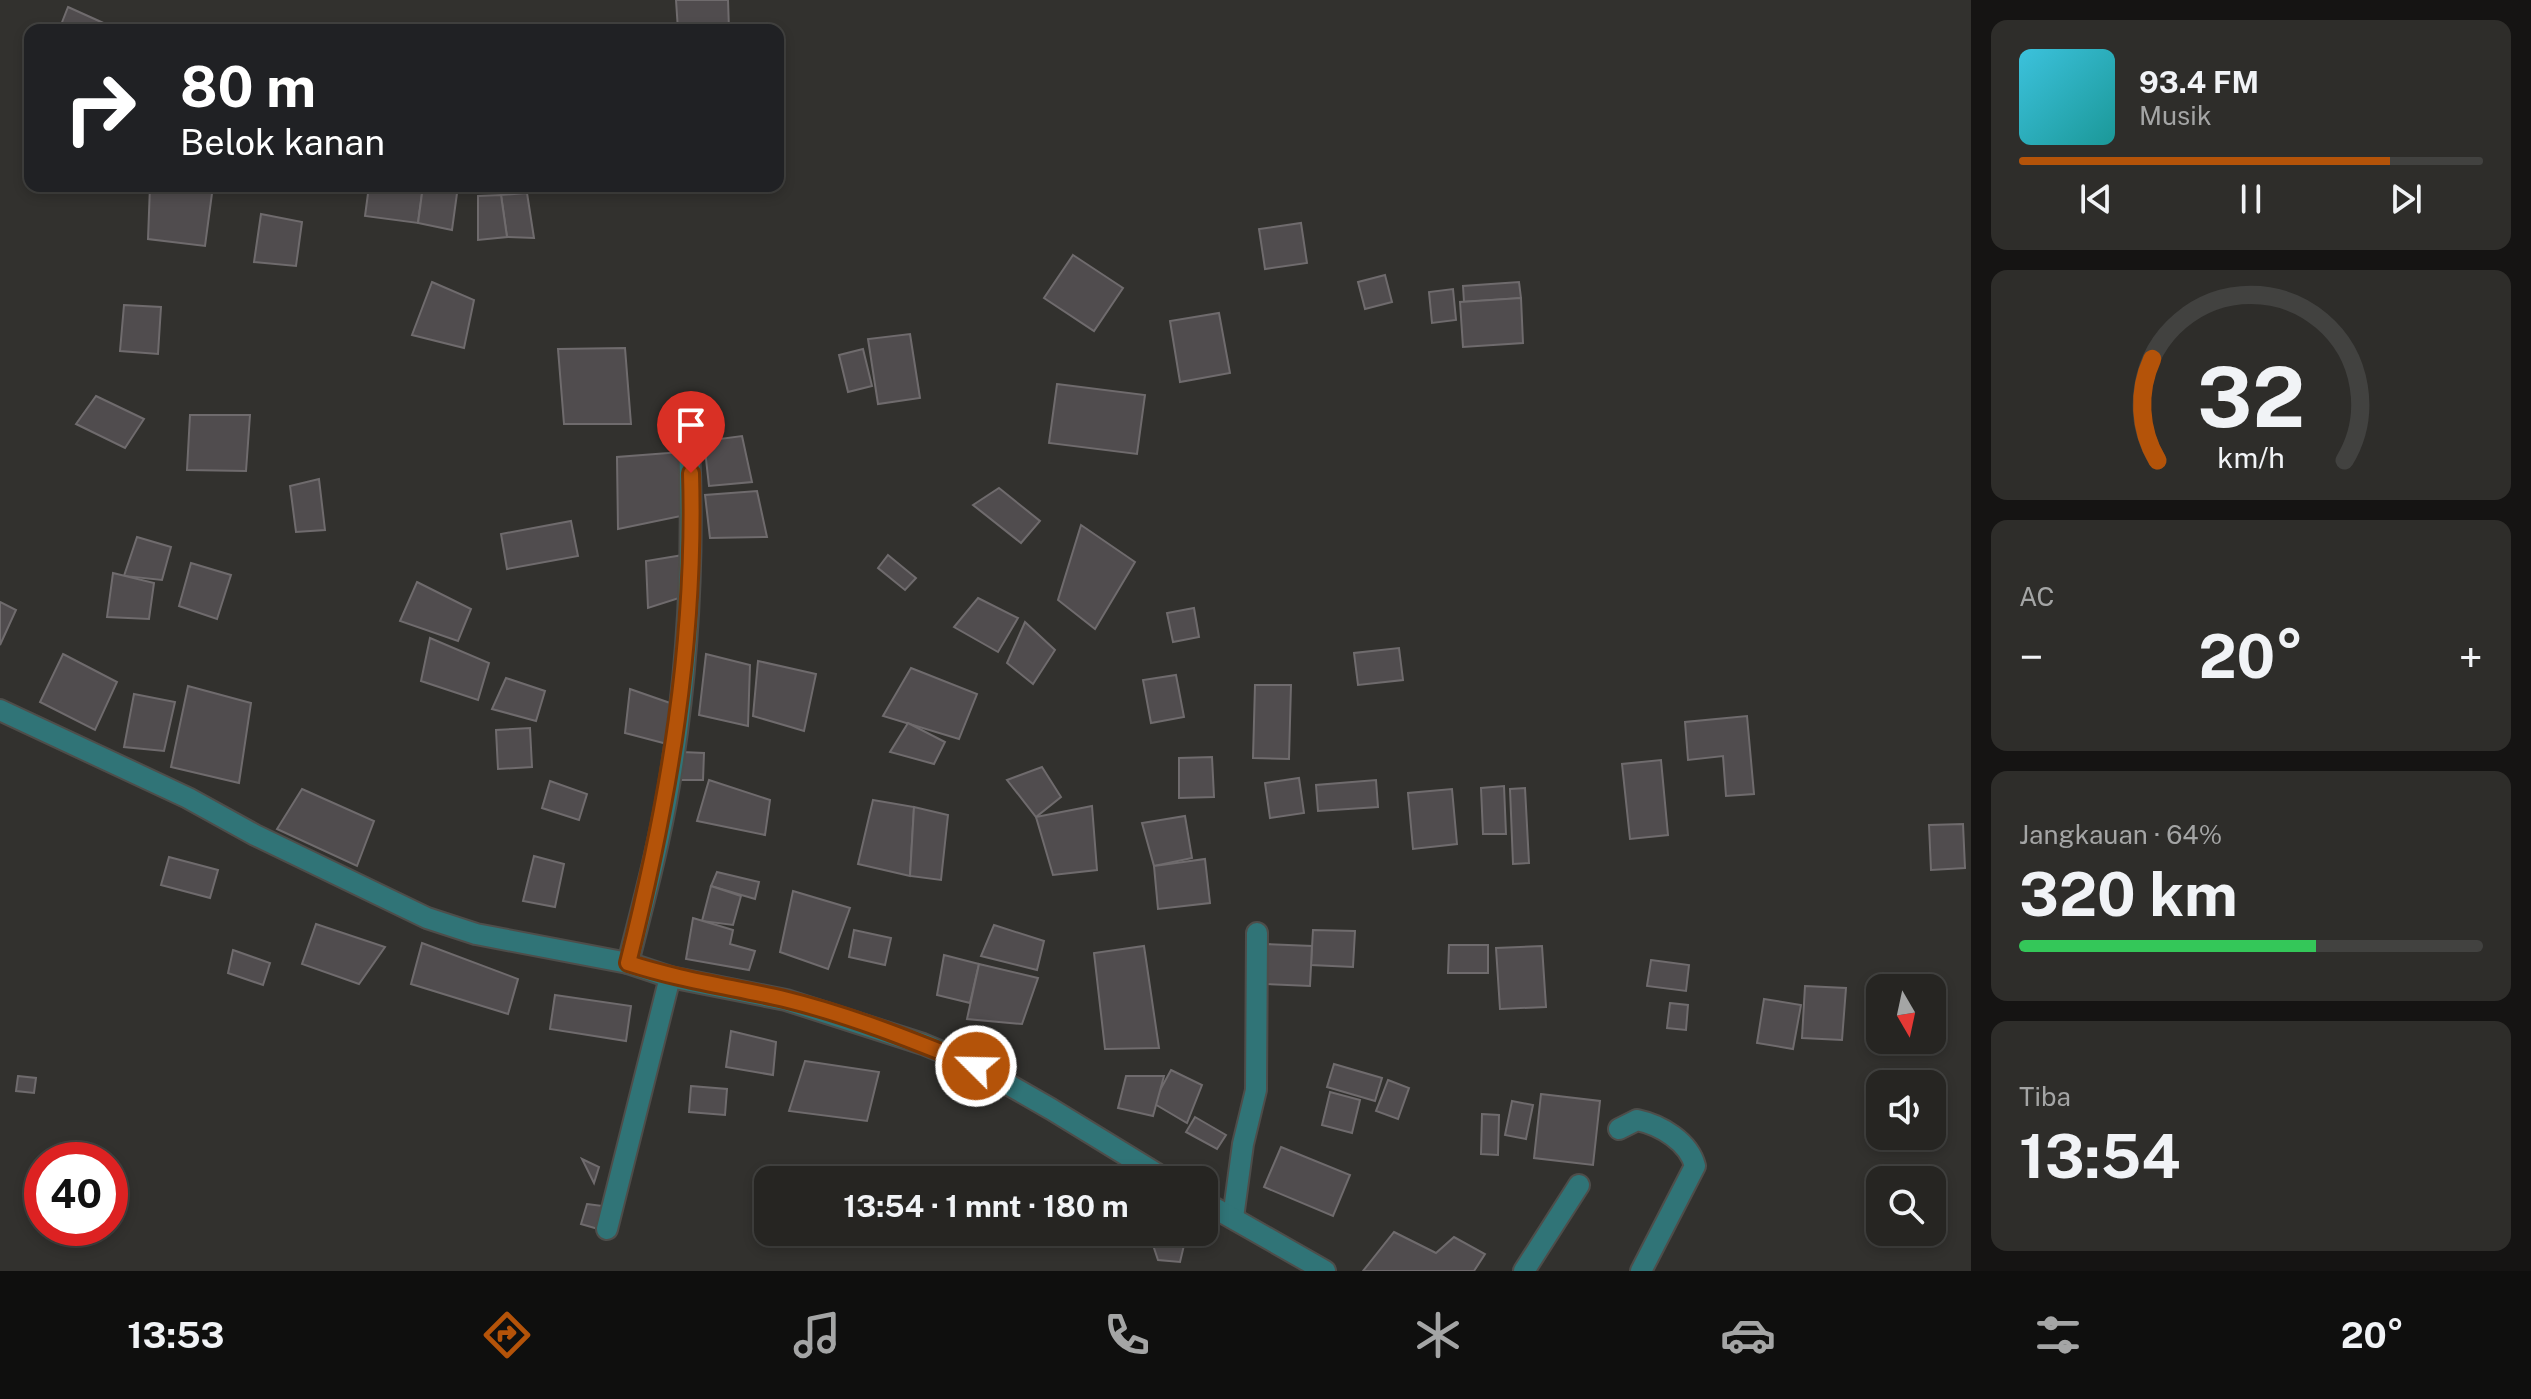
<!DOCTYPE html>
<html lang="id">
<head>
<meta charset="utf-8">
<style>
	:root { --surface:#262522; --page:#2e2d2a; --text:#f1f3f6; --muted:#a4a5a5; --line:#424240; --accent:#b45309 }
	body { margin:0; font-family:"Public Sans",sans-serif; background:var(--page); color:var(--text); height:100vh; display:flex; flex-direction:column; font-size:30px; white-space:nowrap }
	* { box-sizing:border-box; margin:0 }
	p { font-size:26px; color:var(--muted) }
	.icon { flex:none; width:44px; height:44px; fill:none; stroke:currentColor; stroke-width:2; stroke-linecap:round; stroke-linejoin:round }
	.map { position:relative; flex:1; overflow:hidden }
	.details { display:flex; flex-direction:column; gap:20px; padding:20px; background:#151413; width:560px }
	.details>* { flex:none }
	.guide { position:absolute; left:24px; top:24px; width:760px; height:168px; border-radius:16px; box-shadow:0 4px 12px #0003,0 0 0 2px var(--line); background:#202124; color:#fff; overflow:hidden }
	.needle { width:52px; rotate:171deg }
	.controls { position:absolute; left:1866px; top:974px; display:grid; gap:16px }
	.controls a { display:grid; place-items:center; width:80px; height:80px; border-radius:16px; background:var(--surface); box-shadow:0 4px 12px #0003,0 0 0 2px var(--line); font-size:40px }
	.speed { position:absolute; left:24px; top:1142px; display:flex; gap:16px; font-size:40px; font-weight:700; text-align:center }
	.speed>* { display:grid; place-content:center; width:104px; height:104px; border-radius:50%; background:var(--surface); box-shadow:0 4px 12px #0003,0 0 0 2px var(--line); line-height:1 }
	.speed .limit { border:12px solid #d22; background:#fff; color:#111 }
	.pin { position:absolute; display:grid; place-items:center; width:68px; height:68px; color:#fff; margin:-82px -34px; border-radius:50% 50% 50% 0; rotate:-45deg; box-shadow:0 0 8px #0007 }
	.pin .icon { rotate:45deg }
	.me { position:absolute; width:88px; margin:-44px; rotate:293deg; stroke-linejoin:round; filter:drop-shadow(0 0 6px #0008) }
	.turn { display:flex; align-items:center; gap:28px; height:168px; padding:0 24px; font-size:36px }
	.turn .icon { width:104px; height:104px; stroke-width:2.5 }
	.turn b { display:block; font-size:56px; line-height:68px }
	.big { font-size:60px; font-weight:700; line-height:1.1 }
	.details .card { flex:1; display:flex; flex-direction:column; justify-content:center; gap:12px; min-width:0; padding:0 28px; border-radius:16px; background:var(--page) }
	.details .dial { align-items:center; gap:0 }
	.dial svg { height:208px; overflow:visible; fill:none; stroke:var(--line); stroke-width:7; stroke-linecap:round; text-anchor:middle }
	.dial text { fill:var(--text); stroke:none }
	.song { display:flex; align-items:center; gap:24px }
	.cover { width:96px; height:96px; border-radius:12px; background:linear-gradient(135deg,hsl(190 70% 55%),hsl(180 70% 35%)) }
	.played { height:8px; border-radius:4px; background:linear-gradient(90deg,var(--accent) 80%,var(--line) 80%) }
	.keys { display:flex; justify-content:space-around; direction:ltr }
	.heat { display:flex; justify-content:space-between; align-items:center; font-size:44px; direction:ltr }
	.charge { height:12px; border-radius:6px; background:linear-gradient(90deg,#34c759 64%,var(--line) 0) }
	.trip { position:absolute; left:754px; top:1166px; width:464px; height:80px; border-radius:16px; background:var(--surface); box-shadow:0 4px 12px #0003,0 0 0 2px var(--line); font-weight:700; line-height:80px; text-align:center }
	.tab-bar { display:flex; height:128px; justify-content:space-around; align-items:center; background:#0f0f0e; color:var(--muted) }
	.tab-bar .icon { width:56px; height:56px }
	.tab-bar .current { color:var(--accent) }
	.tab-bar b { font-size:36px; color:var(--text) }
	main { display:flex; flex:1; min-height:0 }
	.map>svg:first-child { display:block }
	.building { fill:#504c4e; stroke:#6f6b6d; stroke-width:2 }
	.lines { fill:none; stroke-linecap:round; stroke-linejoin:round }
	.minor-casing { stroke:#4e4d4a; stroke-width:24 }
	.tertiary-casing { stroke:#4e4d4a; stroke-width:24 }
	.minor { stroke:#307477; stroke-width:20 }
	.tertiary { stroke:#307477; stroke-width:20 }
	.route-casing { stroke:#753606; stroke-width:20 }
	.route { stroke:#b45309; stroke-width:14 }
</style>
</head>
<body>
<main>
<div class="map">
<svg width="1971" height="1271" viewBox="0 0 1971 1271">
	<rect width="100%" height="100%" fill="#32312e"/>
	<g class="building">
		<path d="M676 0H728L729 30H678Z"/>
		<path d="M68 7 119 30H59Z"/>
		<path d="M150 186H213L205 246 148 239Z"/>
		<path d="M369 186H423L418 223 365 216Z"/>
		<path d="M423 186H458L452 230 418 223Z"/>
		<path d="M527 193 534 238 507 237 501 195Z"/>
		<path d="M501 195 507 237 478 240V196Z"/>
		<path d="M261 214 302 222 296 266 254 262Z"/>
		<path d="M1301 223 1307 263 1265 269 1259 229Z"/>
		<path d="M1073 255 1123 288 1094 331 1044 298Z"/>
		<path d="M1385 275 1392 302 1365 309 1358 282Z"/>
		<path d="M432 282 474 300 464 348 412 335Z"/>
		<path d="M1519 282 1521 298 1464 302 1463 286Z"/>
		<path d="M1453 289 1456 320 1432 323 1429 292Z"/>
		<path d="M1521 298 1523 343 1463 347 1460 302Z"/>
		<path d="M124 305 161 307 158 354 120 351Z"/>
		<path d="M1219 313 1230 373 1180 382 1170 321Z"/>
		<path d="M910 334 920 398 878 404 868 339Z"/>
		<path d="M625 348 631 424H564L558 349Z"/>
		<path d="M863 349 872 386 848 392 839 355Z"/>
		<path d="M1057 384 1145 395 1137 454 1049 443Z"/>
		<path d="M96 396 144 419 125 448 76 424Z"/>
		<path d="M190 415H250L246 471 187 470Z"/>
		<path d="M742 436 752 482 709 486 704 441Z"/>
		<path d="M681 452V516L618 529 617 457Z"/>
		<path d="M319 479 325 530 296 532 290 486Z"/>
		<path d="M999 488 1040 521 1021 543 973 505Z"/>
		<path d="M757 491 767 537 710 538 705 495Z"/>
		<path d="M571 521 578 556 507 569 501 534Z"/>
		<path d="M1081 525 1135 562 1095 629 1058 600Z"/>
		<path d="M137 537 171 547 162 580 124 576Z"/>
		<path d="M683 555 679 598 648 608 646 561Z"/>
		<path d="M888 555 916 578 905 590 878 568Z"/>
		<path d="M191 563 231 575 217 619 179 606Z"/>
		<path d="M113 573 154 583 149 619 107 617Z"/>
		<path d="M417 582 471 609 458 641 400 621Z"/>
		<path d="M978 598 1018 618 998 652 954 627Z"/>
		<path d="M0 602 16 610 0 645Z"/>
		<path d="M1194 608 1199 637 1173 642 1167 613Z"/>
		<path d="M1025 622 1055 650 1033 684 1007 663Z"/>
		<path d="M430 638 489 663 478 700 421 681Z"/>
		<path d="M1399 648 1403 680 1358 685 1354 653Z"/>
		<path d="M63 654 117 682 95 730 40 702Z"/>
		<path d="M706 654 750 665 748 726 699 715Z"/>
		<path d="M758 661 816 674 804 731 753 716Z"/>
		<path d="M911 668 977 694 959 739 883 716Z"/>
		<path d="M1176 675 1184 717 1151 723 1143 680Z"/>
		<path d="M506 678 545 691 536 721 492 709Z"/>
		<path d="M1255 685H1291L1289 759 1253 758Z"/>
		<path d="M188 686 251 703 239 783 171 767Z"/>
		<path d="M630 689 673 704 667 744 625 733Z"/>
		<path d="M134 694 175 702 164 751 124 747Z"/>
		<path d="M1747 716 1754 794 1726 796 1723 756 1688 760 1685 722Z"/>
		<path d="M908 723 945 742 934 764 890 752Z"/>
		<path d="M530 728 532 767 498 769 496 730Z"/>
		<path d="M682 752 704 753 703 780H681Z"/>
		<path d="M1212 757 1214 797 1179 798V758Z"/>
		<path d="M1661 760 1668 835 1630 839 1622 764Z"/>
		<path d="M1042 767 1061 797 1036 817 1007 780Z"/>
		<path d="M1299 778 1304 813 1270 818 1265 783Z"/>
		<path d="M709 780 770 800 765 835 697 821Z"/>
		<path d="M1376 780 1378 807 1318 811 1316 785Z"/>
		<path d="M550 781 587 794 579 820 542 808Z"/>
		<path d="M1504 786 1506 834H1483L1481 788Z"/>
		<path d="M1525 788 1529 863 1513 864 1510 789Z"/>
		<path d="M302 789 374 821 357 866 277 829Z"/>
		<path d="M1452 789 1457 844 1413 849 1408 793Z"/>
		<path d="M873 800 914 807 910 876 858 864Z"/>
		<path d="M1092 806 1097 870 1053 875 1036 817Z"/>
		<path d="M914 807 948 815 941 880 910 876Z"/>
		<path d="M1185 816 1192 858 1154 866 1142 823Z"/>
		<path d="M1963 824 1965 868 1931 870 1929 825Z"/>
		<path d="M534 856 564 864 555 907 523 901Z"/>
		<path d="M169 857 218 870 210 898 161 885Z"/>
		<path d="M1205 859 1210 903 1158 909 1154 866Z"/>
		<path d="M717 872 759 882 755 899 711 886Z"/>
		<path d="M711 886 741 896 733 925 702 921Z"/>
		<path d="M793 891 850 908 828 969 780 952Z"/>
		<path d="M693 918 733 930 730 944 755 951 749 970 686 959Z"/>
		<path d="M316 924 385 947 359 984 302 964Z"/>
		<path d="M994 925 1044 941 1037 970 981 956Z"/>
		<path d="M854 930 891 938 885 965 849 957Z"/>
		<path d="M1313 930 1355 931 1353 967 1311 965Z"/>
		<path d="M422 943 518 979 508 1014 411 984Z"/>
		<path d="M1267 944 1312 946 1310 986 1266 984Z"/>
		<path d="M1449 945H1488V973H1448Z"/>
		<path d="M1144 946 1159 1048 1105 1049 1094 953Z"/>
		<path d="M1542 946 1546 1007 1500 1009 1496 948Z"/>
		<path d="M233 950 270 963 263 985 228 973Z"/>
		<path d="M944 955 979 964 970 1003 937 995Z"/>
		<path d="M1651 960 1689 965 1686 991 1647 986Z"/>
		<path d="M979 964 1038 978 1022 1024 967 1019Z"/>
		<path d="M1805 986 1846 988 1842 1040 1802 1038Z"/>
		<path d="M555 995 631 1006 626 1041 550 1029Z"/>
		<path d="M1764 999 1801 1005 1793 1049 1757 1043Z"/>
		<path d="M1670 1003 1688 1005 1686 1030 1667 1028Z"/>
		<path d="M731 1031 776 1042 773 1075 726 1067Z"/>
		<path d="M805 1061 879 1072 867 1121 789 1111Z"/>
		<path d="M1334 1064 1382 1078 1375 1101 1327 1087Z"/>
		<path d="M1171 1070 1202 1085 1187 1123 1153 1103Z"/>
		<path d="M18 1076 36 1078 34 1093 16 1091Z"/>
		<path d="M1126 1076H1164L1153 1116 1118 1108Z"/>
		<path d="M1388 1080 1409 1088 1398 1119 1376 1111Z"/>
		<path d="M691 1086 727 1089 725 1115 689 1112Z"/>
		<path d="M1330 1092 1360 1100 1352 1133 1322 1125Z"/>
		<path d="M1541 1094 1600 1101 1593 1165 1534 1158Z"/>
		<path d="M1512 1101 1533 1105 1526 1139 1505 1135Z"/>
		<path d="M1482 1114 1499 1115 1498 1155 1481 1154Z"/>
		<path d="M1195 1117 1226 1135 1217 1149 1186 1132Z"/>
		<path d="M1281 1147 1350 1175 1333 1216 1264 1187Z"/>
		<path d="M582 1159 599 1167 594 1183Z"/>
		<path d="M587 1204 603 1206 598 1229 581 1224Z"/>
		<path d="M1137 1232H1169L1185 1241 1180 1262 1158 1260 1152 1242 1136 1235Z"/>
		<path d="M1394 1232 1436 1253 1454 1237 1485 1254 1474 1271H1363Z"/>
	</g>
	<g class="lines">
		<defs>
			<g id="minor">
				<path d="M628 963C643 904 659 845 669 785 688 672 694 557 689 444"/>
				<path d="M1619 1129 1637 1120C1661 1125 1689 1142 1695 1166L1641 1271"/>
				<path d="M1233 1218 1243 1144 1256 1090 1257 933"/>
				<path d="M607 1229 670 977"/>
				<path d="M1524 1271 1579 1185"/>
			</g>
			<g id="tertiary">
				<path d="M0 710 188 798 255 835 427 918 476 934 628 963 670 977 786 1000 923 1044 976 1066 1051 1109 1167 1180"/>
				<path d="M1204 1202 1325 1271"/>
			</g>
		</defs>
		<use href="#minor" class="minor-casing"/>
		<use href="#tertiary" class="tertiary-casing"/>
		<use href="#minor" class="minor"/>
		<use href="#tertiary" class="tertiary"/>
	</g>
	<g class="lines">
		<defs>
			<path id="route" d="M691 473C696 641 669 801 628 963 680 980 732 987 784 999 850 1015 914 1041 976 1066"/>
		</defs>
		<use href="#route" class="route-casing"/>
		<use href="#route" class="route"/>
	</g>
</svg>
<div class="controls">
<a><svg class="needle" viewBox="-14 -14 28 28"><path d="M0-13l5 13h-10z" fill="#e53935"/><path d="M0 13l5-13h-10z" fill="#a4a5a5"/></svg></a>
<a><svg class="icon" aria-label="sound" viewBox="0 0 24 24"><path d="M4 9h4l5-4v14l-5-4H4zM17 9q2 3 0 6"/></svg></a>
<a><svg class="icon" aria-label="search" viewBox="0 0 24 24"><circle cx="10" cy="10" r="6"/><path d="M15 15l6 6"/></svg></a>
</div>
<div class="speed"><div class="limit">40</div></div>
<div class="pin" style="left:691px;top:473px;background:#d93025"><svg class="icon" aria-label="arrive" viewBox="0 0 24 24"><path d="M6 21V4h12l-3 4 3 4H6"/></svg></div>
<svg class="me" style="left:976px;top:1066px" viewBox="-20 -20 40 40"><circle r="17" fill="#b45309" stroke="#fff" stroke-width="3"/><path d="M0-11L8 9 0 5-8 9z" fill="#fff"/></svg>
<div class="trip">13:54 · 1 mnt · 180 m</div>
<div class="guide">
<div class="turn"><svg class="icon" aria-label="right" viewBox="0 0 24 24"><path d="M7 20v-9h11M14 6l5 5-5 5"/></svg><div><b>80 m</b>Belok kanan</div></div>
</div>
</div>
<section class="details">
<div class="card">
<div class="song"><i class="cover"></i><div><b>93.4 FM</b><p>Musik</p></div></div>
<div class="played"></div>
<div class="keys"><svg class="icon" aria-label="previous" viewBox="0 0 24 24"><path d="M18 5L8 12l10 7zM5 5v14"/></svg><svg class="icon" aria-label="pause" viewBox="0 0 24 24"><path d="M8 5v14M16 5v14"/></svg><svg class="icon" aria-label="next" viewBox="0 0 24 24"><path d="M6 5l10 7-10 7zM19 5v14"/></svg></div>
</div>
<div class="card dial"><svg viewBox="0 0 100 80">
<path d="M14 69A42 42 0 1 1 86 69"/>
<path d="M14 69A42 42 0 0 1 12 30" stroke="#b45309"/>
<text x="50" y="56" font-size="32" font-weight="700">32</text>
<text x="50" y="72" font-size="11">km/h</text>
</svg></div>
<div class="card"><p>AC</p>
<div class="heat"><a>−</a><b class="big">20°</b><a>+</a></div>
</div>
<div class="card"><p>Jangkauan · 64%</p><b class="big">320 km</b><div class="charge"></div></div>
<div class="card"><p>Tiba</p><b class="big">13:54</b></div>
</section>
</main>
<nav class="tab-bar">
<b>13:53</b>
<svg class="icon current" aria-label="directions" viewBox="0 0 24 24"><path d="M12 3l9 9-9 9-9-9zM9 14v-3h6M13 9l2 2-2 2"/></svg>
<svg class="icon" aria-label="music" viewBox="0 0 24 24"><path d="M9 18V5l10-2v13"/><circle cx="6" cy="18" r="3"/><circle cx="16" cy="16" r="3"/></svg>
<svg class="icon" aria-label="phone" viewBox="0 0 24 24"><path d="M5 4h4l2 5-3 2q2 4 5 5l2-3 5 2v4C11 20 4 13 5 4z"/></svg>
<svg class="icon" aria-label="climate" viewBox="0 0 24 24"><path d="M12 3v18M4 7l16 10M4 17L20 7"/></svg>
<svg class="icon" aria-label="car" viewBox="0 0 24 24"><path d="M5 17H2v-5l4-1 3-4h7l3 4 3 1v5h-3M9 17h6M6 11h13"/><circle cx="7" cy="17" r="2"/><circle cx="17" cy="17" r="2"/></svg>
<svg class="icon" aria-label="filters" viewBox="0 0 24 24"><path d="M4 7h16M4 17h16"/><circle cx="9" cy="7" r="2"/><circle cx="15" cy="17" r="2"/></svg>
<b>20°</b>
</nav>
</body>
</html>
